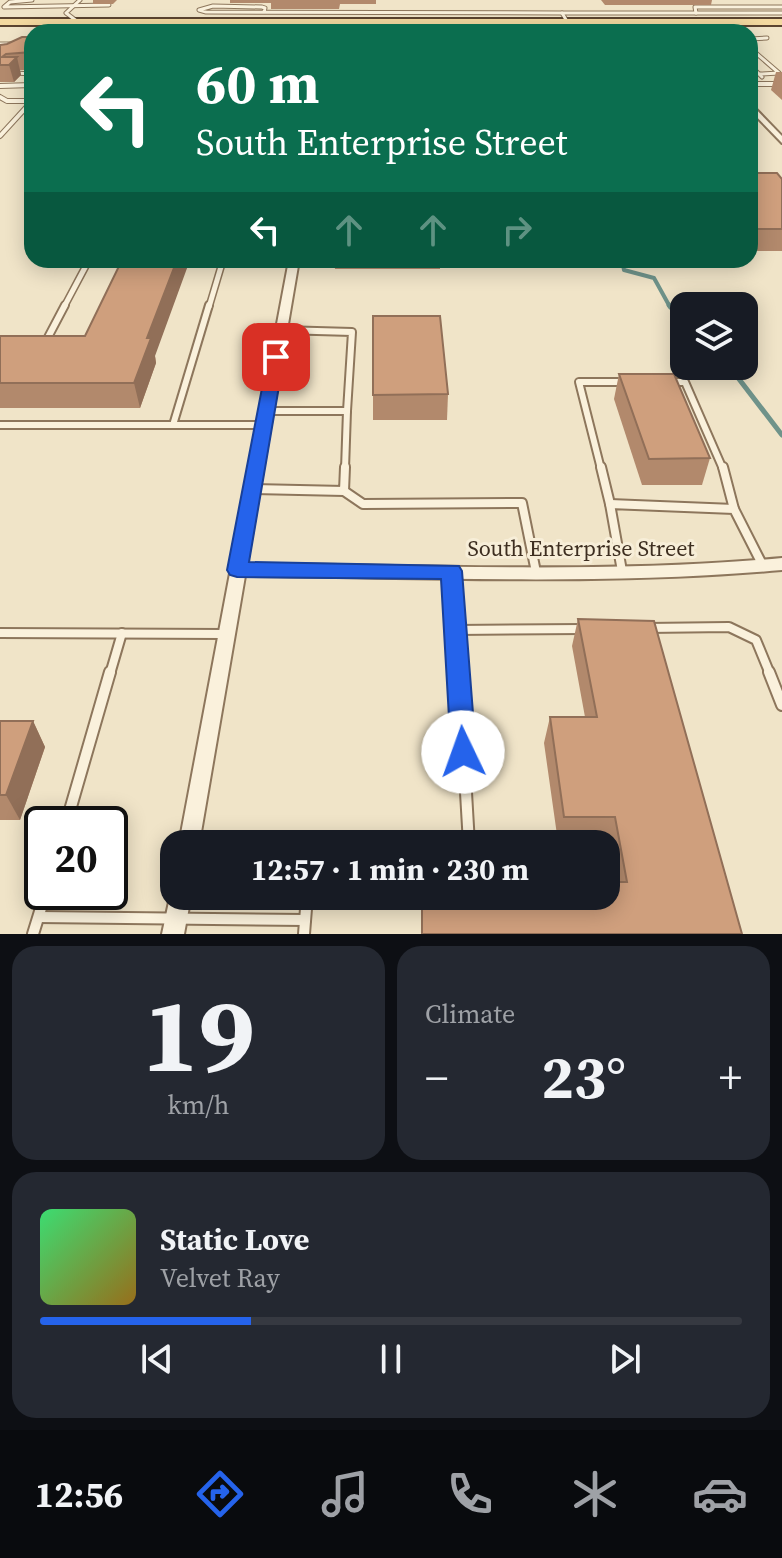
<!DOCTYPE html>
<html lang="en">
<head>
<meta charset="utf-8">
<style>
	:root { --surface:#171b24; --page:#242831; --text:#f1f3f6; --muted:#9ea1a6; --line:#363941; --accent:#2563eb }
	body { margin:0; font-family:"Source Serif 4",serif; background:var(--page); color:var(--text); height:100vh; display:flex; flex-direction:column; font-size:30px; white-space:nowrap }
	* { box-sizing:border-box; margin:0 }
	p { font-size:26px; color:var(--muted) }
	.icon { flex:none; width:44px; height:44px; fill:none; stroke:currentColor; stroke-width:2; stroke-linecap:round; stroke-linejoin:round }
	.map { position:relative; height:934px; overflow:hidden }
	.side { display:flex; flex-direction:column; gap:12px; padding:12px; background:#0d0f14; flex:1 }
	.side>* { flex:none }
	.top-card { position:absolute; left:24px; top:24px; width:734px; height:244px; border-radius:24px; box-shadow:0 4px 20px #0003; background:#0b6e4f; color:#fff; overflow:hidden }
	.buttons { position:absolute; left:670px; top:292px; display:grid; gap:16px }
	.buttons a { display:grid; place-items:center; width:88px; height:88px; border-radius:16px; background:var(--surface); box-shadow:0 4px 20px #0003; font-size:40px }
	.speed { position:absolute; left:24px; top:806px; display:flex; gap:16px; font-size:40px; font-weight:700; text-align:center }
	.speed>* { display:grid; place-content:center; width:104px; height:104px; border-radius:50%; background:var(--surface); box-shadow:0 4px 20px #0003; line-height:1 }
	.speed .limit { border:4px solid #111; border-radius:12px; background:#fff; color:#111 }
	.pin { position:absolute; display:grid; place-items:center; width:68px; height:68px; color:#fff; margin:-34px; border-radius:16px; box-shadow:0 4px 12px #0006 }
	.me { position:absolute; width:88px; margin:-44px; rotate:357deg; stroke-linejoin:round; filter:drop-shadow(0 0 6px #0008) }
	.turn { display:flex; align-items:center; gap:28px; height:168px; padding:0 40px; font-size:36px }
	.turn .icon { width:104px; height:104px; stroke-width:2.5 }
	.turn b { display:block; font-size:56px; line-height:68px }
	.lanes { display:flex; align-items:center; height:76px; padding:0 40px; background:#0003; justify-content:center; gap:40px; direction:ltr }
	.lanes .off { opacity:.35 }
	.big { font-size:60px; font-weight:700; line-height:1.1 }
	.side .widget { flex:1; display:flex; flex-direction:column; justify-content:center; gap:12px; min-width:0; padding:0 28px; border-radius:24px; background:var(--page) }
	.side .dial { align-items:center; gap:0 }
	.dial b { font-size:104px; line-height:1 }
	.song { display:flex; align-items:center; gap:24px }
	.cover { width:96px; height:96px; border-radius:12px; background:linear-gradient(135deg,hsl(140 70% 55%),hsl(40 70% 35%)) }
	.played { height:8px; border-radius:4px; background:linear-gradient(90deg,var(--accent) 30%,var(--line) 30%) }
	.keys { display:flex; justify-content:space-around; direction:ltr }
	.heat { display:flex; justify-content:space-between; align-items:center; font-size:44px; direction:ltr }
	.side .tiles { flex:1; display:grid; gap:12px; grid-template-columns:1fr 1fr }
	.widget:last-child { grid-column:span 2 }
	.trip { position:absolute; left:160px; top:830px; width:460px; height:80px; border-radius:24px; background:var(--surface); box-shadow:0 4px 20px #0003; font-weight:700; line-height:80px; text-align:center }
	.tabs { display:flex; height:128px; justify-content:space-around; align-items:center; background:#090b0e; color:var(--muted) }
	.tabs .icon { width:56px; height:56px }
	.tabs .selected { color:var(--accent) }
	.tabs b { font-size:36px; color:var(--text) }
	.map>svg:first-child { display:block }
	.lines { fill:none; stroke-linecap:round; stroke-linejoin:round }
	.stream-far2 { stroke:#6f938a; stroke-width:3 }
	.stream-far1 { stroke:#6f938a; stroke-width:4 }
	.stream { stroke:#6f938a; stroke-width:5 }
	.lane-far5-casing { stroke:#8d765c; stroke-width:5 }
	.lane-far4-casing { stroke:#8d765c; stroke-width:6 }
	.lane-far3-casing { stroke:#8d765c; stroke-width:8 }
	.lane-far2-casing { stroke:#8d765c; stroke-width:10 }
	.lane-far1-casing { stroke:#8d765c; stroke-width:12 }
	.lane-casing { stroke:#8d765c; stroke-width:14 }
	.street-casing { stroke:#8d765c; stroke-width:4 }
	.primary-casing { stroke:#5b4430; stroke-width:4 }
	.lane-far5 { stroke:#faf1dc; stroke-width:3 }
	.lane-far4 { stroke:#faf1dc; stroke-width:4 }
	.lane-far3 { stroke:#faf1dc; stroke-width:5 }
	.lane-far2 { stroke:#faf1dc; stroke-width:6 }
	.lane-far1 { stroke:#faf1dc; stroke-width:8 }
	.lane { stroke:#faf1dc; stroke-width:10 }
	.street { fill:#faf1dc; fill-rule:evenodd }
	.primary { fill:#f3d9a0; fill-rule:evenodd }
	.wall { fill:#b2896c }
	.shaded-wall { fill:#916f58 }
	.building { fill:#cf9f7d; stroke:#916f58; stroke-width:2 }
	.route { fill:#2563eb; stroke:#184099; stroke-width:2 }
	.labels { text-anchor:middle; stroke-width:6; stroke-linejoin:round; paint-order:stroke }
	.street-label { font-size:22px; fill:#3d2e20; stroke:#f7eed8 }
</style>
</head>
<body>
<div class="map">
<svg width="782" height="934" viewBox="0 0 782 934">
	<rect width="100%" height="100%" fill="#f0e4c8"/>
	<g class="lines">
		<path class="stream-far2" d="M470 32 477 30"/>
		<path class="stream-far1" d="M628 260 623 265 624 270 654 278 670 307"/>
		<g class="stream">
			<path d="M669 305 684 322"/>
			<path d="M729 366 782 435"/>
		</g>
		<defs>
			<g id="lane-far5">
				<path d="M32 0 10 2 4 7 109 5"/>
				<path d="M264 12 265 8 262 7 213 6 199 10 206 12 562 13 568 23"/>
				<path d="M562 13H782"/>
				<path d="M696 13 695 7H782"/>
				<path d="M78 22 66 13 80 0"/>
				<path d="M750 39 767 38"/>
				<path d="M0 44H32"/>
				<path d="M750 48 779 73 760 74"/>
				<path d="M750 65 762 77"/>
				<path d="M15 73 32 74"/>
			</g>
			<g id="lane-far4">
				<path d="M750 84H782"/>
				<path d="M0 86 32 85"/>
				<path d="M0 97 7 101H32"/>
				<path d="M0 136 32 101"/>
			</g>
			<g id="lane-far3">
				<path d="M64 307 89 260"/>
				<path d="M209 307 223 260"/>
			</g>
			<g id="lane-far2">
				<path d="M281 330 352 332 347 411"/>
				<path d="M45 343 65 305"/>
				<path d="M671 382H685L723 469"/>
				<path d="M267 411H347L345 469"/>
				<path d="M0 425H264"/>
				<path d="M173 425 209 305"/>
				<path d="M601 469 579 382H627"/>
			</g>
			<g id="lane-far1">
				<path d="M601 467 610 504"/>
				<path d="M723 467 734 509"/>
				<path d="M253 489 344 491 345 467"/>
				<path d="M344 491 363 504 522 503 536 572"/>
				<path d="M451 571 456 630 583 629"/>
				<path d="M622 571 610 504 734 509 763 566"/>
				<path d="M647 628 729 627 756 640 770 674"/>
				<path d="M456 630 459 674"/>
				<path d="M0 633 225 634"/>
				<path d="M110 674 122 633"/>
			</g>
			<g id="lane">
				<path d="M459 672 469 844"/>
				<path d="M769 672 782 705"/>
				<path d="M66 824 110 672"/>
				<path d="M39 917 305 920"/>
				<path d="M33 934 46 892"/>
				<path d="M304 934 307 896"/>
			</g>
			<g id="street">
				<path d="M216 21 221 22 216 32H210Z"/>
				<path d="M568 21 570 22 576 32H570L565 23Z"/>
				<path d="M750 103 782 136V143L750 110Z"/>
				<path d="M289 260H299L247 564C425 565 605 574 782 558V570C604 586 424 577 245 576L199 844H179Z"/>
				<path d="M172 888H174V896H191L184 934H162Z"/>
			</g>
			<rect id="primary" x="0" y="19" width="782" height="6"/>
		</defs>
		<use href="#lane-far5" class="lane-far5-casing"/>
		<use href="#lane-far4" class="lane-far4-casing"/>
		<use href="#lane-far3" class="lane-far3-casing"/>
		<use href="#lane-far2" class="lane-far2-casing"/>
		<use href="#lane-far1" class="lane-far1-casing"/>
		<use href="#lane" class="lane-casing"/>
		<use href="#street" class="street-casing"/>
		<use href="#primary" class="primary-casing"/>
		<use href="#lane-far5" class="lane-far5"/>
		<use href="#lane-far4" class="lane-far4"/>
		<use href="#lane-far3" class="lane-far3"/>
		<use href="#lane-far2" class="lane-far2"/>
		<use href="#lane-far1" class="lane-far1"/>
		<use href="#lane" class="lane"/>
		<use href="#street" class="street"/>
		<use href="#primary" class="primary"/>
	</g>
	<g class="wall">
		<path d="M93 0H117L113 4H93Z"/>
		<path d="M230 0H376V4H340L339 9H271V3H230Z"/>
		<path d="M601 0H712L711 5H605Z"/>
		<path d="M32 37V70H20L21 75 14 82H0V45L7 44Z"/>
		<path d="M776 72H782V100L771 90Z"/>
		<path d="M750 173 782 179V251H750Z"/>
		<path d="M334 260H440V269H335Z"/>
		<path d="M0 336 155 356 156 363 140 408H0Z"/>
		<path d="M619 374 710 458 702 485H642L614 399Z"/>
		<path d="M448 394 447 420H373V395Z"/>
		<path d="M578 619 742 934H421L422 896H606L614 882 607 842H558L544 743 550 717H585L572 646Z"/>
		<path d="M0 721H33L45 747 20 820H0Z"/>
	</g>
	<g class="shaded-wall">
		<path d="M17 57 21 75 14 82 9 65Z"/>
		<path d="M177 260H190L155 356 156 363 140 408 134 383 147 338Z"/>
		<path d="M33 721 45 747 20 820 6 795Z"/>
	</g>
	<g class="building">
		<path d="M22 37H32V52L6 54 2 57H17L9 65H0V45L7 44Z"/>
		<path d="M750 173H777L782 179V229H750V208H755L750 202Z"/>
		<path d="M122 260H177L147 338H151L134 383H0V336H85Z"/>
		<path d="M373 316H440L448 394 373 395Z"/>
		<path d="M619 374H674L710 458 649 459Z"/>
		<path d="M578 619 654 621 742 934H422V896H606V882H627L615 817H564L550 717H597Z"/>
		<path d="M0 721H33L6 795H0Z"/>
	</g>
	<path class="route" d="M276 353 284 357 249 562 459 566 462 571 476 752 472 760 463 764 455 760 451 752 441 579 237 577 230 575 227 570 268 357Z"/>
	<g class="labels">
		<g class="street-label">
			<text x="581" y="556">South Enterprise Street</text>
		</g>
	</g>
</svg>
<div class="buttons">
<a><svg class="icon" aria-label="layers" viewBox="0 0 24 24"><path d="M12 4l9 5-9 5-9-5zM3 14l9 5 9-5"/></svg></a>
</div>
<div class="speed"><div class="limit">20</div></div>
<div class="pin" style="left:276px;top:357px;background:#d93025"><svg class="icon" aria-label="arrive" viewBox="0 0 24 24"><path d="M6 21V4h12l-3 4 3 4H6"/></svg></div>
<svg class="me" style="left:463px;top:752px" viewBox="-20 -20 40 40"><circle r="19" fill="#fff"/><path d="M0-13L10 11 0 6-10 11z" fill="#2563eb"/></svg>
<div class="trip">12:57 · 1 min · 230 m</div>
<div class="top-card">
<div class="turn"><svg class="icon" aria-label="left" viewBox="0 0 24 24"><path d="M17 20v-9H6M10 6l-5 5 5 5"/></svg><div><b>60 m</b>South Enterprise Street</div></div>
<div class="lanes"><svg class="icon" aria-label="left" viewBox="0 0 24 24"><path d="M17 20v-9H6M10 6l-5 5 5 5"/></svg><svg class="icon off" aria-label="ahead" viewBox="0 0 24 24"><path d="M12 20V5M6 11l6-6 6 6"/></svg><svg class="icon off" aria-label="ahead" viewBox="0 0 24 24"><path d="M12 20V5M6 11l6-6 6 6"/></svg><svg class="icon off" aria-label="right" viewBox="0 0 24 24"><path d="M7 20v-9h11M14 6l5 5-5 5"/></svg></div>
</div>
</div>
<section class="side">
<div class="tiles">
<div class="widget dial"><b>19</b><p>km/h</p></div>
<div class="widget"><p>Climate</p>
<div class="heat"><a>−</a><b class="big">23°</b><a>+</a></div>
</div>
<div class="widget">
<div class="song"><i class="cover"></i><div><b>Static Love</b><p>Velvet Ray</p></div></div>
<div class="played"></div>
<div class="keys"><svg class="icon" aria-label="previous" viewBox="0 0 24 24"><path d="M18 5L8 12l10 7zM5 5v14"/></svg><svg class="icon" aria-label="pause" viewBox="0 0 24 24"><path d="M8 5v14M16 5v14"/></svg><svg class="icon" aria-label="next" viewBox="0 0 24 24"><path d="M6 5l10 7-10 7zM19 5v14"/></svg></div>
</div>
</div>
</section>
<nav class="tabs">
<b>12:56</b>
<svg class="icon selected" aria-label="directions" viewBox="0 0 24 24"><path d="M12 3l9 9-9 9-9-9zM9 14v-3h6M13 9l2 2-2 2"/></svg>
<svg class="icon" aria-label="music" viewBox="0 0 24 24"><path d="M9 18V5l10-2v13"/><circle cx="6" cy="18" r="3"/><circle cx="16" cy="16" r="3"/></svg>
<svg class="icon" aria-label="phone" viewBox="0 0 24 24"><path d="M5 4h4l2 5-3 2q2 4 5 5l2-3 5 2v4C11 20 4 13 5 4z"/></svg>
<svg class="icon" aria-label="climate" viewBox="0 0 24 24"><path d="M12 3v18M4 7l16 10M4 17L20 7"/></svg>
<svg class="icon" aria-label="car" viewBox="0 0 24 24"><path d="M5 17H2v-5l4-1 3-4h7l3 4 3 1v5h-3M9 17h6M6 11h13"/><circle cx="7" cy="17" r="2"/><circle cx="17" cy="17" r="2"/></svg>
</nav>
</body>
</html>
